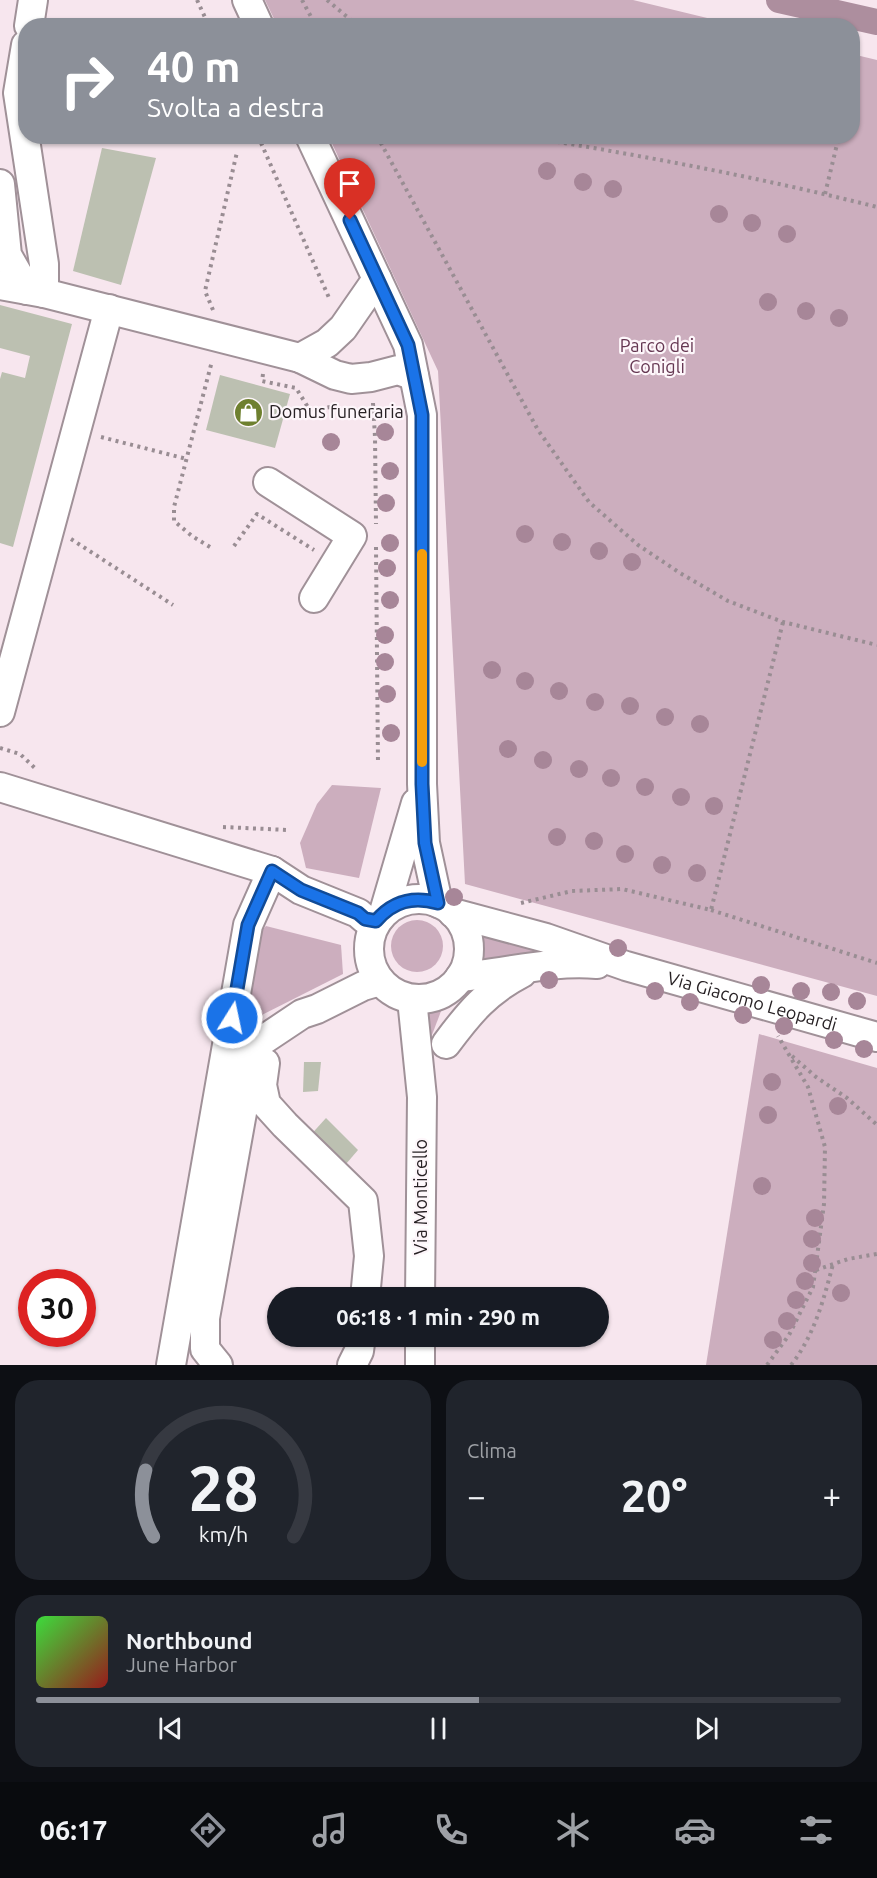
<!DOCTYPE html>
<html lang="it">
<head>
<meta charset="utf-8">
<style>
	:root { --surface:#171b24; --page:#20242c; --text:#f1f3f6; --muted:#9ea1a6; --line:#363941; --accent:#8c9099 }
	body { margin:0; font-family:Ubuntu,sans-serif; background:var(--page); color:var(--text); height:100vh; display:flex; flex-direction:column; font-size:22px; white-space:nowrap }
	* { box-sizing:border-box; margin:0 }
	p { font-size:20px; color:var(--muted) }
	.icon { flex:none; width:33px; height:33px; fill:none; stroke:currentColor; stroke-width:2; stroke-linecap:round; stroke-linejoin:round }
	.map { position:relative; height:1365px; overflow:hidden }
	.drawer { display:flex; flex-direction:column; gap:15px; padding:15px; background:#0d0f14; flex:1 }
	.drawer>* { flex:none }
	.hud { position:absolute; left:18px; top:18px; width:842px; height:126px; border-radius:24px; box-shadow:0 2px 4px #0004; background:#8c9099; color:#fff; overflow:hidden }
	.speed { position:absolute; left:18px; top:1269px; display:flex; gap:12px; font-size:30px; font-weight:700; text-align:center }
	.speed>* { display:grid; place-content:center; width:78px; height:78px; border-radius:50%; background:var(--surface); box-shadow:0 2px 4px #0004; line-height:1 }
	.speed .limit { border:9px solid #d22; background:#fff; color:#111 }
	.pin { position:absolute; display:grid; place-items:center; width:51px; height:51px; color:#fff; margin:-62px -26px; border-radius:50% 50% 50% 0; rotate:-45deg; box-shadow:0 0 6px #0007 }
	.pin .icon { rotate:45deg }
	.me { position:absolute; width:66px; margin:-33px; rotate:10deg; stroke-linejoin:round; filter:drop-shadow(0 0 4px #0008) }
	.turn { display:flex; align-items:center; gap:21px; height:126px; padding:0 30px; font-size:27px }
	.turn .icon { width:78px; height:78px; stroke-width:2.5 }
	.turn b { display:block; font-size:42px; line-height:51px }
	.big { font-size:45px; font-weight:700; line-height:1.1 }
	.drawer .card { flex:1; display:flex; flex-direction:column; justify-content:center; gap:9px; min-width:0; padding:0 21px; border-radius:24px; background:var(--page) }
	.drawer .dial { align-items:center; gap:0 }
	.dial svg { height:156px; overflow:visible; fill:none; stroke:var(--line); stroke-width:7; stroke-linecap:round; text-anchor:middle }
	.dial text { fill:var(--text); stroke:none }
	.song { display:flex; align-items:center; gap:18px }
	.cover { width:72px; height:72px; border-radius:9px; background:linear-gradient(135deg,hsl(120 70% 55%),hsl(0 70% 35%)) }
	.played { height:6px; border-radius:3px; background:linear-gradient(90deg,var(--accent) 55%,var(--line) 55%) }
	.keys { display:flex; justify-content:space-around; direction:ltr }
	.heat { display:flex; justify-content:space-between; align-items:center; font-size:33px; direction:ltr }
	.drawer .tiles { flex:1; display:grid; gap:15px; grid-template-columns:1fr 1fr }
	.card:last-child { grid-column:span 2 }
	.trip { position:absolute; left:267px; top:1287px; width:342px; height:60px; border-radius:30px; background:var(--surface); box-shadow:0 2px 4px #0004; font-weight:700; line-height:60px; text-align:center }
	.menu { display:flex; height:96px; justify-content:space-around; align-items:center; background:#090b0e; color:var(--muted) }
	.menu .icon { width:42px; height:42px }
	.menu .active { color:var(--accent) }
	.menu b { font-size:27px; color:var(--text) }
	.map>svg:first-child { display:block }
	.green { fill:#ccaebe }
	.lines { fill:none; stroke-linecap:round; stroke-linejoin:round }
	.canal { stroke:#ad8e9e; stroke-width:26 }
	.building { fill:#bcc0b1 }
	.minor-casing { stroke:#a09198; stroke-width:32 }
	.path { stroke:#998d93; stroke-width:4; stroke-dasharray:3 4.5; stroke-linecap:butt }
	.minor { stroke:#fff; stroke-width:28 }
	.tree { fill:#a78698 }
	.route-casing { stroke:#114b97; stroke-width:15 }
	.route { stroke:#1a73e8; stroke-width:10 }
	.slow { stroke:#f59e0b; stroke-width:10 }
	.labels { text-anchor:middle; stroke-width:4.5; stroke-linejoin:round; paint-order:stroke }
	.park-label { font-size:18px; fill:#653752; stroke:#fdf6fa }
	.poi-label { font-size:18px; fill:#272124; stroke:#fdf6fa; text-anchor:start }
	.street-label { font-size:18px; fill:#272124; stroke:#fdf6fa }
</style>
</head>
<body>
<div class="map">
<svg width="877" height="1365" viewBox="0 0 877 1365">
	<rect width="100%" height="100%" fill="#f7e6ee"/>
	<g class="green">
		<path d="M265 0H633L736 25H277Z"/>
		<path d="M852 54 877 60V996L465 884 438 371 329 137 852 136Z"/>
		<path d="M332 785 381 788 359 878 306 868 300 843 317 804Z"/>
		<circle cx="417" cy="946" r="26"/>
		<path d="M266 926 341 945 343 974 240 1026 257 935Z"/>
		<path d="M473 930 559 952 474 968 477 959Z"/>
		<path d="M428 1006H443L427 1048Z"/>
		<path d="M759 1034 877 1068V1365H706Z"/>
	</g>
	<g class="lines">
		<path class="canal" d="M779 0 877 22"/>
	</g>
	<g class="building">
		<path d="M102 148 156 158 121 285 73 271Z"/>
		<path d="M0 305 72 324 13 547 0 543V379L2 372 25 378 30 356 0 348Z"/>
		<path d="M220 375 290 394 275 448 206 430Z"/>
		<path d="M304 1062H321L318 1091 303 1092Z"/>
		<path d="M326 1118 358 1150 340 1171 307 1139Z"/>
	</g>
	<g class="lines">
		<defs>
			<g id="minor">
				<path d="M247 0 259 26"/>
				<path d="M29 26 33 0"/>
				<path d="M26 45 18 93 44 264V293"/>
				<path d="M310 136 408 345 422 415V784L425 843 438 903"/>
				<path d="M0 184 7 255 27 290"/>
				<path d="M0 285 44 293 300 358 335 375 351 379 371 377 398 370 414 376"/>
				<path d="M300 358 327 343 343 328 377 279"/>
				<path d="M268 482 352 536 314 598"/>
				<path d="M0 712 109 309"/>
				<path d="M0 787 272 871 301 890 358 913 365 919 377 921"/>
				<circle cx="419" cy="949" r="50"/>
				<path d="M384 912 416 803"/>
				<path id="s1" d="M453 913 546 938 626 966 877 1037"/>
				<path d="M460 977C507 973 551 960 597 964"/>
				<path d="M412 999 422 1097 420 1298"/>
				<path d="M446 1044C469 1013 487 991 522 973"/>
				<path d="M265 1063 262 1085 266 1104 285 1125 363 1201 369 1256 365 1298"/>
				<path d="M171 1365 248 925 272 871"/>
				<path d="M218 1365 205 1349V1318L254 1046 302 1014 317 1009 363 986 380 981"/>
				<path d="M352 1365 359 1351 361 1336"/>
				<path d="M420 1365V1336"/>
			</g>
		</defs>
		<use href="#minor" class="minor-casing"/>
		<g class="path">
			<path d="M197 0 209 26"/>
			<path d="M302 0 316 26"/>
			<path d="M327 0 358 26"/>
			<path d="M258 136 330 300"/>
			<path d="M377 136 538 430 589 502 638 545 680 573 728 601 783 622 877 645"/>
			<path d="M543 136 552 141C661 159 770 180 877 207"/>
			<path d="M825 194 839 136"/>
			<path d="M213 310 205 291 237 152"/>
			<path d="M263 374 262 381 296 388 311 412 317 415 325 408 335 406"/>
			<path d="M373 403 375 437 376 524"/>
			<path d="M101 437 187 459"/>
			<path d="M71 539 173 605"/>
			<path d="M234 546 257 514 314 550"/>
			<path d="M210 547 192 536 174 521V507L212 361"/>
			<path d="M376 547 378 763"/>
			<path d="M0 748 20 754 37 770"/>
			<path d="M223 827 288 830"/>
			<path d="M521 903 572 891 622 889 711 910 783 622"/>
			<path d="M711 910 877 963"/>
			<path d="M792 1056 816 1077 847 1098 877 1125"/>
			<path d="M816 1270 848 1259 877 1254"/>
			<path d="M767 1365 789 1335 813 1287 824 1204 825 1147 808 1087 778 1036"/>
			<path d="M791 1365C814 1336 824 1299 833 1264"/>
		</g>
		<use href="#minor" class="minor"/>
	</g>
	<g class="tree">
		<circle cx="547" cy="171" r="9"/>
		<circle cx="583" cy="182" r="9"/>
		<circle cx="613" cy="189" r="9"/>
		<circle cx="719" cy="214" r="9"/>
		<circle cx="752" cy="223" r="9"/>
		<circle cx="787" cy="234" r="9"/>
		<circle cx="768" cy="302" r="9"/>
		<circle cx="806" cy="311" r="9"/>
		<circle cx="839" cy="318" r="9"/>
		<circle cx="385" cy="432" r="9"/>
		<circle cx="331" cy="442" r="9"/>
		<circle cx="390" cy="471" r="9"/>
		<circle cx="386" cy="503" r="9"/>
		<circle cx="525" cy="534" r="9"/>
		<circle cx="562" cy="542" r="9"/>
		<circle cx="390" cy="543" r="9"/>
		<circle cx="599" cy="551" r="9"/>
		<circle cx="632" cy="562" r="9"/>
		<circle cx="387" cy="568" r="9"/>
		<circle cx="390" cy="600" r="9"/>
		<circle cx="385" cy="635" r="9"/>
		<circle cx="385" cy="662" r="9"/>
		<circle cx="492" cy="670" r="9"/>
		<circle cx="525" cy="681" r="9"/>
		<circle cx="559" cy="691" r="9"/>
		<circle cx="387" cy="694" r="9"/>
		<circle cx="595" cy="702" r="9"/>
		<circle cx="630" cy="706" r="9"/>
		<circle cx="665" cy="717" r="9"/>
		<circle cx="700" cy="724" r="9"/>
		<circle cx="391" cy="733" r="9"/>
		<circle cx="508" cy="749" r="9"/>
		<circle cx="543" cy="760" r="9"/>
		<circle cx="579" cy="769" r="9"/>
		<circle cx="611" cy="778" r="9"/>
		<circle cx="645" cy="787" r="9"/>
		<circle cx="681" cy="797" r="9"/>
		<circle cx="714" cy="806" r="9"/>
		<circle cx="557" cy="837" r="9"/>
		<circle cx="594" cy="841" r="9"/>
		<circle cx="625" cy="854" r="9"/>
		<circle cx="662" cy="865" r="9"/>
		<circle cx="697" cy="873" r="9"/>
		<circle cx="454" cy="897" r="9"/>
		<circle cx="618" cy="948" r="9"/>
		<circle cx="549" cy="980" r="9"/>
		<circle cx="761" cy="985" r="9"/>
		<circle cx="655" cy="991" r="9"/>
		<circle cx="801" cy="991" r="9"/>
		<circle cx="831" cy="992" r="9"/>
		<circle cx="857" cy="1001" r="9"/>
		<circle cx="690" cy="1002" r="9"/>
		<circle cx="743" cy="1015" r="9"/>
		<circle cx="784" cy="1026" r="9"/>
		<circle cx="834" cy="1040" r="9"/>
		<circle cx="864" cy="1049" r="9"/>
		<circle cx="772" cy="1082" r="9"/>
		<circle cx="838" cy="1106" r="9"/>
		<circle cx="768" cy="1115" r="9"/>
		<circle cx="762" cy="1186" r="9"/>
		<circle cx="815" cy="1218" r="9"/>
		<circle cx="812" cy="1239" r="9"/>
		<circle cx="812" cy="1263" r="9"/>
		<circle cx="805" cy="1281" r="9"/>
		<circle cx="841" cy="1293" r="9"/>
		<circle cx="796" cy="1300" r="9"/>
		<circle cx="787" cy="1321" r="9"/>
		<circle cx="773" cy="1340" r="9"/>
	</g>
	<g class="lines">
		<defs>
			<path id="route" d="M232 1018 248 925 272 871 301 890 358 913 365 919 376 921C393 901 413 896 438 903L425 843 422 784V415L408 345 350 220"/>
		</defs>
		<use href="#route" class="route-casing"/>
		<use href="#route" class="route"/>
		<path class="slow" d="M422 554V762"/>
	</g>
	<defs>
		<symbol id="shop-disc" viewBox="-11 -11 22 22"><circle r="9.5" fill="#6e802f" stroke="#fdf6fa"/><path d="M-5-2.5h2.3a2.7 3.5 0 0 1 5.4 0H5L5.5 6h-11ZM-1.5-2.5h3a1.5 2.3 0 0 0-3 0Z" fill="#fff"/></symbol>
	</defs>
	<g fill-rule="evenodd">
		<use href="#shop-disc" x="232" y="396" width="33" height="33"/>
	</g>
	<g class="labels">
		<g class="park-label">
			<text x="657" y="352">Parco dei<tspan x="657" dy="21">Conigli</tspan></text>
		</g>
		<g class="poi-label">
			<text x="269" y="418">Domus funeraria</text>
		</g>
		<g class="street-label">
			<text dy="6" stroke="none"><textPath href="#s1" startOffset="312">Via Giacomo Leopardi</textPath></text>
			<text transform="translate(421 1197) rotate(-90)" y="6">Via Monticello</text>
		</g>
	</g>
</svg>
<div class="speed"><div class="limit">30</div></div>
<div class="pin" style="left:350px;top:220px;background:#d93025"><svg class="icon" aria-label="arrive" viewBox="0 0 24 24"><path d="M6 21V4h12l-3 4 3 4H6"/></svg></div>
<svg class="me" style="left:232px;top:1018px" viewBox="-20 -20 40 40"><circle r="17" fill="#1a73e8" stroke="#fff" stroke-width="3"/><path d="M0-11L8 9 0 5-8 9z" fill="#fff"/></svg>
<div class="trip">06:18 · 1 min · 290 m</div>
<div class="hud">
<div class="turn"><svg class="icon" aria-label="right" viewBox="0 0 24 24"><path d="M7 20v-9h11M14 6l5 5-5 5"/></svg><div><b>40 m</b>Svolta a destra</div></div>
</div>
</div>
<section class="drawer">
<div class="tiles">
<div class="card dial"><svg viewBox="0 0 100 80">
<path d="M14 69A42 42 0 1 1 86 69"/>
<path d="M14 69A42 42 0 0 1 10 35" stroke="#8c9099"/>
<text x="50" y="56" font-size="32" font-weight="700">28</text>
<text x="50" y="72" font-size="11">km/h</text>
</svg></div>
<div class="card"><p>Clima</p>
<div class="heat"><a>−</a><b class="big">20°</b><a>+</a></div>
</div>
<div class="card">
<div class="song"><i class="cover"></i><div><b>Northbound</b><p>June Harbor</p></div></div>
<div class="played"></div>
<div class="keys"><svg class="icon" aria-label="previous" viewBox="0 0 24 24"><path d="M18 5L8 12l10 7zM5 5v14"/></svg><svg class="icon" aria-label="pause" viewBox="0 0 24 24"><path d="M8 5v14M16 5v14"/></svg><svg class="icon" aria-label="next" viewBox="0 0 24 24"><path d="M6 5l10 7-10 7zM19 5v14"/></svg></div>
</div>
</div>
</section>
<nav class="menu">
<b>06:17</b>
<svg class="icon active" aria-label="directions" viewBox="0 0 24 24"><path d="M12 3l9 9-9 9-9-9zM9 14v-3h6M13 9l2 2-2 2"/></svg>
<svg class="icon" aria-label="music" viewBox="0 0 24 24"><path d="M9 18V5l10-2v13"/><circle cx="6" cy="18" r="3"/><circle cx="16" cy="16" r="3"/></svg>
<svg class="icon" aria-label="phone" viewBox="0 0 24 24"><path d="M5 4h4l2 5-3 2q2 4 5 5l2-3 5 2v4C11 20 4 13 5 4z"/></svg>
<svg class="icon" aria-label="climate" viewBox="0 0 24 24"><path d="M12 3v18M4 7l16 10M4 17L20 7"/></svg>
<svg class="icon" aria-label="car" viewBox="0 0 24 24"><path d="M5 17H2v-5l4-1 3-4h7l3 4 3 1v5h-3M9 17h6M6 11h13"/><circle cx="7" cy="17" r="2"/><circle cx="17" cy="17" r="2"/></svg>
<svg class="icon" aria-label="filters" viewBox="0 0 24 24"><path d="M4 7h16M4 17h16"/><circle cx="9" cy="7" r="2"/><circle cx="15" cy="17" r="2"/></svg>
</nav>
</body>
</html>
